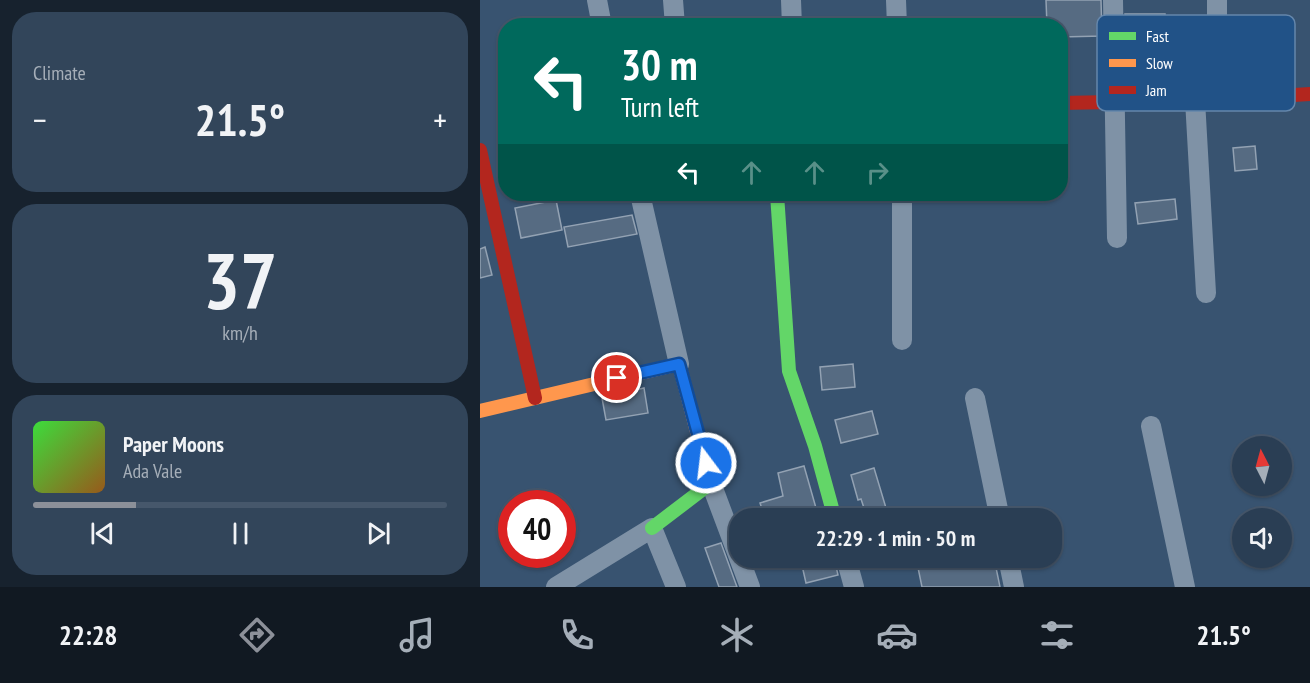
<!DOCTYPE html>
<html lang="en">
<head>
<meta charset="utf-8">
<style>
	:root { --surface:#2a3e54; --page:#32455a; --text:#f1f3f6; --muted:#a5aeb8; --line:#46576b; --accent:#8c9099 }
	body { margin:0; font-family:"PT Sans Narrow",sans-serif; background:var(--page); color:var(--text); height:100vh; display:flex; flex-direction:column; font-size:22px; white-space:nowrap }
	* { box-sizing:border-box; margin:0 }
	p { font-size:20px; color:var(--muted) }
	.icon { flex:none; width:33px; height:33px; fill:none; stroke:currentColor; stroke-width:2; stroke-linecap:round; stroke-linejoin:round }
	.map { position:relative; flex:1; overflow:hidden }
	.panel { display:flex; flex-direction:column; gap:12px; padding:12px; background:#17222e; width:480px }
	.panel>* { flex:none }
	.guide { position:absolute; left:18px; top:18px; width:570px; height:183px; border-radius:24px; box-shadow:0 2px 4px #0004,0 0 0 2px var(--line); background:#00695c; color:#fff; overflow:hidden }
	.needle { width:39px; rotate:354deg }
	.buttons { position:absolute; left:752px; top:436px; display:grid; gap:12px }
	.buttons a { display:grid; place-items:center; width:60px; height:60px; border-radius:50%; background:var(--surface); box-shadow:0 2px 4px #0004,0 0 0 2px var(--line); font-size:30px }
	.speed { position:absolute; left:18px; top:490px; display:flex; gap:12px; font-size:30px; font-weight:700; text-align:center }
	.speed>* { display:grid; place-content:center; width:78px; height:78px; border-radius:50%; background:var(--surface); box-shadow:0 2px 4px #0004,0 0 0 2px var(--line); line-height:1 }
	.speed .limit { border:9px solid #d22; background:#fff; color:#111 }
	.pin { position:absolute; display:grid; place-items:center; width:51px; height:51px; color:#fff; margin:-26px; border:3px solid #fff; border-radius:50%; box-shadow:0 2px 6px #0007 }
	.me { position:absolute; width:66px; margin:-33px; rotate:345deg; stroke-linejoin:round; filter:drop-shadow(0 0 4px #0008) }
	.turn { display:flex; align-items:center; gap:21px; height:126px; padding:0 24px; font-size:27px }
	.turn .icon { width:78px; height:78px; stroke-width:2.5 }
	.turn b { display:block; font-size:42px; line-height:51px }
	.lanes { display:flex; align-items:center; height:57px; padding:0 24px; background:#0003; justify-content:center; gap:30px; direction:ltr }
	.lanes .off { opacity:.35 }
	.big { font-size:45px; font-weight:800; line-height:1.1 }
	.panel .widget { flex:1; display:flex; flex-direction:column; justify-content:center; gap:9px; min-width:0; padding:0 21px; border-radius:24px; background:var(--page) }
	.panel .dial { align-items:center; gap:0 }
	.dial b { font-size:78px; line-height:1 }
	.song { display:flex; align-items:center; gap:18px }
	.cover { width:72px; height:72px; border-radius:9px; background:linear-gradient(135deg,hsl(120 70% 55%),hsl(30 70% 35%)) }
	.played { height:6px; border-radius:3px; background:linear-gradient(90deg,var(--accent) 25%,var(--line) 25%) }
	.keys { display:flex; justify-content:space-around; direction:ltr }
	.heat { display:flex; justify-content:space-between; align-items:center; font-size:33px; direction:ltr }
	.trip { position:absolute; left:249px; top:508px; width:333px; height:60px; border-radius:24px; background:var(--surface); box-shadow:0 2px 4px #0004,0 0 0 2px var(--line); font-weight:800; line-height:60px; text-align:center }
	.menu { display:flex; height:96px; justify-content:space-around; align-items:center; background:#111922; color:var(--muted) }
	.menu .icon { width:42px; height:42px }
	.menu .active { color:var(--accent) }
	.menu b { font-size:27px; color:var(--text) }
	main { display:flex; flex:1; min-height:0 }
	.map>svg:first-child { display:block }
	.building { fill:#566b82; stroke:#93a2b3; stroke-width:1.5 }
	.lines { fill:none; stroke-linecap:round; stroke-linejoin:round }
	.street { stroke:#7f92a6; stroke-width:20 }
	.fast { stroke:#63d668; stroke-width:14 }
	.slow { stroke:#ff974d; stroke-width:14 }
	.jam { stroke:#b3261e; stroke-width:14 }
	.route-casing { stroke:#114b97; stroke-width:15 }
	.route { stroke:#1a73e8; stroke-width:10 }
	.key { fill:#215287; stroke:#6486ab; stroke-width:1.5 }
	.key-label { font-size:16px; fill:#fff }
</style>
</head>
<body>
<main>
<section class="panel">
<div class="widget"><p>Climate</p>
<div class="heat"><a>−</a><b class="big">21.5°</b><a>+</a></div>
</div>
<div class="widget dial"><b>37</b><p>km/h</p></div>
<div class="widget">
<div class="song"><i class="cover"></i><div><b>Paper Moons</b><p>Ada Vale</p></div></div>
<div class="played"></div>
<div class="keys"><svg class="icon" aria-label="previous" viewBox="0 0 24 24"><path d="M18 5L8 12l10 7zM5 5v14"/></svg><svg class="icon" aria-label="pause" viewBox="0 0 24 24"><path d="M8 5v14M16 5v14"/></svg><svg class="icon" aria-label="next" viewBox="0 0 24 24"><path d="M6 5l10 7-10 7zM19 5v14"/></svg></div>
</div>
</section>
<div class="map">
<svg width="830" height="587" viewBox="0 0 830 587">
	<rect width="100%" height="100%" fill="#385370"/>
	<g class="building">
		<path d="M566 0H621L622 36 580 37V26H567Z"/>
		<path d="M645 14H685L684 42 647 41Z"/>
		<path d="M775 146 777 169 755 171 753 148Z"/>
		<path d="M695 199 697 219 658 224 655 203Z"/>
		<path d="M76 200 82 230 41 238 35 208Z"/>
		<path d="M152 215 157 234 88 247 84 227Z"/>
		<path d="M5 247 12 275 0 278V249Z"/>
		<path d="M373 364 375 387 342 390 340 367Z"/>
		<path d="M164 388 168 413 126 420 122 398Z"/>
		<path d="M392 411 398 434 361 443 355 420Z"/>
		<path d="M324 466 336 508 306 517 305 512 285 518 280 503 303 496 298 473Z"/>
		<path d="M394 468 406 508 386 514 381 499 378 500 371 475Z"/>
		<path d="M241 543 257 587H239L225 548Z"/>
		<path d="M333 558H354L358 575 326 583 321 561Z"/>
		<path d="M436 558H514L520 587H442Z"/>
	</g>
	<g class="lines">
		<g class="street">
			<path d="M117 0 122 26"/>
			<path d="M193 0 195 26"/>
			<path d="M311 0 312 26"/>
			<path d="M416 0 417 26"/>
			<path d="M633 0 637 238"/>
			<path d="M737 0V100"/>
			<path d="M715 100 726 293"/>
			<path d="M160 194 199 364"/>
			<path d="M422 194V340"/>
			<path d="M495 398 520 519"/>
			<path d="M671 426 705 587"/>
			<path d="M231 483 270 587"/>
			<path d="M366 558 374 587"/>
			<path d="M528 558 534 587"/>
			<path d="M76 587 172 528 196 587"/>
		</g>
		<g class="fast">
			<path d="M297 194 309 371 335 446 355 519"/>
			<path d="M172 528 231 483 226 466"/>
		</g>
		<path class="slow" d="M0 411 199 364 226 466"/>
		<g class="jam">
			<path d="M580 103 737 100 830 94"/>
			<path d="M0 150 55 398"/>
		</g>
	</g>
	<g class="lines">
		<defs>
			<path id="route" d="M137 378 199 364 226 463"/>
		</defs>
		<use href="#route" class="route-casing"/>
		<use href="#route" class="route"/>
	</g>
	<rect x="617" y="15" width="198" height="96" rx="9" class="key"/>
	<rect x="629" y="32" width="27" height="8" fill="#63d668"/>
	<rect x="629" y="59" width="27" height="8" fill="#ff974d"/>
	<rect x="629" y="86" width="27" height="8" fill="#b3261e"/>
	<g class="key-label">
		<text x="666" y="42">Fast</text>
		<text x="666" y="69">Slow</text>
		<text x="666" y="96">Jam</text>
	</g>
</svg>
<div class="buttons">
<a><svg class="needle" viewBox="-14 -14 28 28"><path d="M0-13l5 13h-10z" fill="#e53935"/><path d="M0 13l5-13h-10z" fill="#a5aeb8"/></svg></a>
<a><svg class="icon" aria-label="sound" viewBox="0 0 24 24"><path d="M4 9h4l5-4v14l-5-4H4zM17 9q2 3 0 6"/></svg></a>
</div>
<div class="speed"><div class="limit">40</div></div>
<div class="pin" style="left:137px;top:378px;background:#d93025"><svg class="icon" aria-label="arrive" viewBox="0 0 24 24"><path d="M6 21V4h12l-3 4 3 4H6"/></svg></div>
<svg class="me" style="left:226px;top:463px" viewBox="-20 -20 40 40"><circle r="17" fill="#1a73e8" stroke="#fff" stroke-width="3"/><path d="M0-11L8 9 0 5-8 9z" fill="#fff"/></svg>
<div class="trip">22:29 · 1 min · 50 m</div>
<div class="guide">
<div class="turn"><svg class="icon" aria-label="left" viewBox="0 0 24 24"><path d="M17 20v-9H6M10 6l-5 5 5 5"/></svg><div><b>30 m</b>Turn left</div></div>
<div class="lanes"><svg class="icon" aria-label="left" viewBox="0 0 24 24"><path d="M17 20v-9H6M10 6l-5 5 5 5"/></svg><svg class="icon off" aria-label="ahead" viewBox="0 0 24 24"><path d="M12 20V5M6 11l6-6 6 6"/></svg><svg class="icon off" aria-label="ahead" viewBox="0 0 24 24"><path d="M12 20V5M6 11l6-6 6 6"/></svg><svg class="icon off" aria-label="right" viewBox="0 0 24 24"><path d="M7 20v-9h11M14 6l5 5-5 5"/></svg></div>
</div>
</div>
</main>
<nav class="menu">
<b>22:28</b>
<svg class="icon active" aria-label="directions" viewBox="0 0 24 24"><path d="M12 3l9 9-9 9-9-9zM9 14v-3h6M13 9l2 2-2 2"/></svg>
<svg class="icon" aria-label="music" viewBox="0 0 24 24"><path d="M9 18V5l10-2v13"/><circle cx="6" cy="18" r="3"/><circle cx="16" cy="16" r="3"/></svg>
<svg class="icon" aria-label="phone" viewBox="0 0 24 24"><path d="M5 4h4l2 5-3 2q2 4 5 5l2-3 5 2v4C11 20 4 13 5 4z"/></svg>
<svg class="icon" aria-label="climate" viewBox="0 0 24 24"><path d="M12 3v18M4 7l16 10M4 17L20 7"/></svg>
<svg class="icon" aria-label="car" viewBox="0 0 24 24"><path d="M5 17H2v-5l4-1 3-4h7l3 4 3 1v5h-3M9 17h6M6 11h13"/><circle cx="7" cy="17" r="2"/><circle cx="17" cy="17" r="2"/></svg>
<svg class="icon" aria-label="filters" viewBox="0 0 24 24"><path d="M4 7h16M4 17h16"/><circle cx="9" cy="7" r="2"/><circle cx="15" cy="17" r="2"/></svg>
<b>21.5°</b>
</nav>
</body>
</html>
